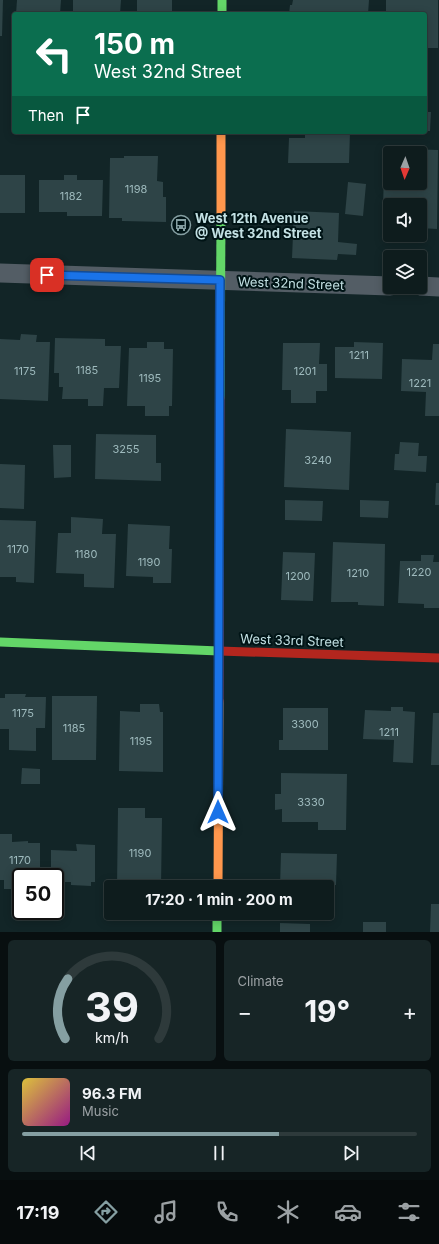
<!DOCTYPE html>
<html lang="en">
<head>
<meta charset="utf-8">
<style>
	:root { --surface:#0e1c1d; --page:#172526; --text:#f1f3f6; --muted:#9ba1a4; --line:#2e3a3b; --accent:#859fa2 }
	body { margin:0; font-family:Inter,sans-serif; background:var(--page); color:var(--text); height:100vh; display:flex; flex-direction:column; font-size:15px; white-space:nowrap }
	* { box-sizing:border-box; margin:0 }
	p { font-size:13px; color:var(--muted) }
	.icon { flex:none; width:22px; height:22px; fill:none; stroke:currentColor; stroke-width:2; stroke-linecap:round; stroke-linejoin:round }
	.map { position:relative; height:932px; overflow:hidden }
	.drawer { display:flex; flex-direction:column; gap:8px; padding:8px; background:#080f10; flex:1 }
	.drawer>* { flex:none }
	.guide { position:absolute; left:12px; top:12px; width:415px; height:122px; border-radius:4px; box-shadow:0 2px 10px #0003,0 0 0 1px var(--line); background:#0b6e4f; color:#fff; overflow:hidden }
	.needle { width:26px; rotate:182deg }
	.controls { position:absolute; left:383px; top:146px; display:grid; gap:8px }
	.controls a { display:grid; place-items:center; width:44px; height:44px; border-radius:4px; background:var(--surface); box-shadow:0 2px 10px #0003,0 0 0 1px var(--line); font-size:20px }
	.speed { position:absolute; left:12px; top:868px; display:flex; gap:8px; font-size:20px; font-weight:700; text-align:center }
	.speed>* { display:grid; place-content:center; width:52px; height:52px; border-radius:50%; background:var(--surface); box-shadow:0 2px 10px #0003,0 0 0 1px var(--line); line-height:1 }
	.speed .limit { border:2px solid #111; border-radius:6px; background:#fff; color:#111 }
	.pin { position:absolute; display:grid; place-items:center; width:34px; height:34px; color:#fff; margin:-17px; border-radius:8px; box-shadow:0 2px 6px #0006 }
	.me { position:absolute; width:44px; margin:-22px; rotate:0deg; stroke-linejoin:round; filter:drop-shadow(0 0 3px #0008) }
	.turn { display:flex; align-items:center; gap:14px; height:84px; padding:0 16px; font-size:18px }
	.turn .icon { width:52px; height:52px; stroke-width:2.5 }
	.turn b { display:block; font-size:28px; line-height:34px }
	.then { display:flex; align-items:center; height:38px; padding:0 16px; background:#0003; gap:8px; font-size:15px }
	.big { font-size:30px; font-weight:700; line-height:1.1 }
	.drawer .widget { flex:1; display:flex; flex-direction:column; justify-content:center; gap:6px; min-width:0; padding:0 14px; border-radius:6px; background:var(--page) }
	.drawer .dial { align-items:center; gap:0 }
	.dial svg { height:104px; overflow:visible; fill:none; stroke:var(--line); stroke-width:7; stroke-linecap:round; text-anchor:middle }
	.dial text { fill:var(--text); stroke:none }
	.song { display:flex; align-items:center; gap:12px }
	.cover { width:48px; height:48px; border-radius:6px; background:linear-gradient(135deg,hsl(50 70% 55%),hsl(310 70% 35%)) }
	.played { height:4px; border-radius:2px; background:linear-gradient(90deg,var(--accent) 65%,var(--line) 65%) }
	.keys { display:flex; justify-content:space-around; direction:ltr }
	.heat { display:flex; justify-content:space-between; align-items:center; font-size:22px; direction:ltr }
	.drawer .tiles { flex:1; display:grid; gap:8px; grid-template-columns:1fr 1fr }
	.widget:last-child { grid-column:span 2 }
	.trip { position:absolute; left:104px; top:880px; width:230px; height:40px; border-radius:4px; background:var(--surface); box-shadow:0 2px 10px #0003,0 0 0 1px var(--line); font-weight:700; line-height:40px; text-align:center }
	.dock { display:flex; height:64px; justify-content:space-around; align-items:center; background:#060b0c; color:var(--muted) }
	.dock .icon { width:28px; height:28px }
	.dock .on { color:var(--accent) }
	.dock b { font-size:18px; color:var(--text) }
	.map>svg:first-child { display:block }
	.building { fill:#2e4447 }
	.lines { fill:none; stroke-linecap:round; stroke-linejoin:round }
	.street { stroke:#535d65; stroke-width:19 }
	.fast { stroke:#63d668; stroke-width:9 }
	.slow { stroke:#ff974d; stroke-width:9 }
	.jam { stroke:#b3261e; stroke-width:9 }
	.route-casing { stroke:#114b97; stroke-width:10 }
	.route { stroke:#1a73e8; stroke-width:7 }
	.labels { text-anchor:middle; stroke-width:4; stroke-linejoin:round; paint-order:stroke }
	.number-label { font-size:11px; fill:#9ebabd }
	.poi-label { font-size:13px; font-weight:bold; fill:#c3e1e4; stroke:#001416; text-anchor:start }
	.street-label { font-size:13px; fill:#c3e1e4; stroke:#001416 }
</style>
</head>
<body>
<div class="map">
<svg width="439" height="932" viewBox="0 0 439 932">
	<rect width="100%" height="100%" fill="#122527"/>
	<g class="building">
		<path d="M0 0H3L2 36H0Z"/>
		<path d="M17 0H61L60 14H16Z"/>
		<path d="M73 0H121L120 14H73Z"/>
		<rect x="137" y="0" width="35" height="14"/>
		<path d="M293 0H369L368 14H289L290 5H292Z"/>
		<path d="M386 0H438V48H425V14L386 13Z"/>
		<path d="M425 112H431L430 131H425Z"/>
		<path d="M305 132H350L349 163H288L289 138H305Z"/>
		<path d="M408 149 438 150 437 229 420 228V205H390V211H383L384 166H390V183H420V153H407Z"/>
		<path d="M124 156H158L157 181 163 182V197H166V222L122 221V218H109L110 158H124Z"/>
		<rect x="0" y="175" width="25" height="38"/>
		<path d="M64 175H77V180H103L102 216H67V212H39V180H64Z"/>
		<path d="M348 182 366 184 363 216 345 214Z"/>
		<path d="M294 211 339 213 338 242 357 244 356 255 338 254 337 260 292 258Z"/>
		<path d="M21 334 37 335 36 342H50L48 401 0 399V339L20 340Z"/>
		<path d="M55 338 105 339V346H121L119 388H104L103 406H88V399H62L63 387H59V373H54Z"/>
		<path d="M147 342H164V349H173L172 406H169V416H145V406H127L129 348H147Z"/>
		<path d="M354 342 383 343 382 379 335 378V347H354Z"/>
		<path d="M283 343H320L319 364H327V391H316V403H291V390H282Z"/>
		<path d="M433 344H439V416H425L426 392 401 391 402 359 432 360Z"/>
		<path d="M286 429 351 432 349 490 284 487Z"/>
		<path d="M96 434 156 435V463H161V481L95 479Z"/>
		<path d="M400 442 419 443 418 456H427L426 472 394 470 395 454H399Z"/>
		<path d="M53 445H71V477L54 478Z"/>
		<path d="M0 464 25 465 24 509 0 508Z"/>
		<path d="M436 483H439V505H435Z"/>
		<path d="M285 500 323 501 322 521 285 520Z"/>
		<path d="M360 500 389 501 388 518 360 517Z"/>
		<path d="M71 517 103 519 102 534H116L114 588 84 587V574L56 573 58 533H71Z"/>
		<path d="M0 520 36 521 34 583 16 582V577H0Z"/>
		<path d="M128 524 170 526 169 549H172L171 583H153V577L126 576Z"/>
		<path d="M333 542 385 544 384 606 358 605V602H331Z"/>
		<path d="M283 552 315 553 313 601 281 600Z"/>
		<path d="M421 555H434L433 562H439V608H424V604L398 603 400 561H421Z"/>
		<path d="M5 694H26L25 697H46L45 728H36V751L9 750V729H0V698H5Z"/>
		<path d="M52 696H97L96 760H52Z"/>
		<path d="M140 704H159L160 712H163V772L119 771 120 711 140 712Z"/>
		<path d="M391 707H403V711L415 712 413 763 393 762 394 740 363 739 365 710 391 711Z"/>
		<path d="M283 708H328V750H279V740H283Z"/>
		<path d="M433 713H439V765H431Z"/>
		<path d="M22 768 40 769V784H21Z"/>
		<path d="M281 773 347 774 346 830H318V822H282V809L275 810V794H281Z"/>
		<path d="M118 808H145V818H162L161 887H117Z"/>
		<path d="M0 834H12V842L28 841V843H40V877H21V889H4V880H0Z"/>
		<path d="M76 844 95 845V882H91V886L71 885V882H55V877H51V850L77 851Z"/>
		<path d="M281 853 337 854 336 885H323V887H280Z"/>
		<path d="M431 904H439V932H430Z"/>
		<rect x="363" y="922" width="23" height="10"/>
		<path d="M280 923 310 924V932H280Z"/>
	</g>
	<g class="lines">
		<g class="street">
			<path d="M0 273 390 286"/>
			<path d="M420 286 439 287"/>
		</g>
		<g class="fast">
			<path d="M222 0V14"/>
			<path d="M220 398 221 217"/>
			<path d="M0 642 219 651"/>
			<path d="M217 913V932"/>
		</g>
		<g class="slow">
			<path d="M221 217V132"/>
			<path d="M218 887 219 701"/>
		</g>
		<g class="jam">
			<path d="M219 651 439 658"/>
			<path d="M219 701 220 398"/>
		</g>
	</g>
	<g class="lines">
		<defs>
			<path id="route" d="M47 275 220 280 218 812"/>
		</defs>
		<use href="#route" class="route-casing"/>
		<use href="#route" class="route"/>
	</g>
	<defs>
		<symbol id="bus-ring" viewBox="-11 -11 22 22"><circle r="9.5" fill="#001416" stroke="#859fa2" stroke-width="1.5"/><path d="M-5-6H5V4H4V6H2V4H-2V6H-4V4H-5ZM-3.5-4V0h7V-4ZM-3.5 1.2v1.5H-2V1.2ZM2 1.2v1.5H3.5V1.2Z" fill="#859fa2"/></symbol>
	</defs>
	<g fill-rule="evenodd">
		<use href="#bus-ring" x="170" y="214" width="22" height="22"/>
	</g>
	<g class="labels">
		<g class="number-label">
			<text x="136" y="193">1198</text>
			<text x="71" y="200">1182</text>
			<text x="359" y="359">1211</text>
			<text x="87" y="374">1185</text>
			<text x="25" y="375">1175</text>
			<text x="305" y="375">1201</text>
			<text x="150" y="382">1195</text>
			<text x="420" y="387">1221</text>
			<text x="126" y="453">3255</text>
			<text x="318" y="464">3240</text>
			<text x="18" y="553">1170</text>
			<text x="86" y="558">1180</text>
			<text x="149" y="566">1190</text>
			<text x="419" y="576">1220</text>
			<text x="358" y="577">1210</text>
			<text x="298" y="580">1200</text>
			<text x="23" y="717">1175</text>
			<text x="305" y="728">3300</text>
			<text x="74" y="732">1185</text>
			<text x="389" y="736">1211</text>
			<text x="141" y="745">1195</text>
			<text x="311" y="806">3330</text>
			<text x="140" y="857">1190</text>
			<text x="20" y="864">1170</text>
		</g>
		<g class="poi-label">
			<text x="195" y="223">West 12th Avenue<tspan x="195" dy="15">@ West 32nd Street</tspan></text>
		</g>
		<g class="street-label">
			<text transform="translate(291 283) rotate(2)" y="5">West 32nd Street</text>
			<text transform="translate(292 640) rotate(2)" y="5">West 33rd Street</text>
		</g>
	</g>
</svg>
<div class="controls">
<a><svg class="needle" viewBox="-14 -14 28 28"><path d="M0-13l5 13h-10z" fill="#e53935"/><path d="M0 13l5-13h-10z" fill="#9ba1a4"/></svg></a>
<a><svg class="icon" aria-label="sound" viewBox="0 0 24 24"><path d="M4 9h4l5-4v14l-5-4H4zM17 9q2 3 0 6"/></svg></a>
<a><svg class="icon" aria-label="layers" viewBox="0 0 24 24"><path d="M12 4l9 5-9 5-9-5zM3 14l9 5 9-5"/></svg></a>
</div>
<div class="speed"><div class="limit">50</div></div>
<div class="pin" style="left:47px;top:275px;background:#d93025"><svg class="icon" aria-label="arrive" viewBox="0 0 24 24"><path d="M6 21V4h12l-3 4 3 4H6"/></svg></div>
<svg class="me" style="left:218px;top:812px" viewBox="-20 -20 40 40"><path d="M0-17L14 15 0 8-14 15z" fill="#1a73e8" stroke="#fff" stroke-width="4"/></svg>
<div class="trip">17:20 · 1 min · 200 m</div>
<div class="guide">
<div class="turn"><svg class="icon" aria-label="left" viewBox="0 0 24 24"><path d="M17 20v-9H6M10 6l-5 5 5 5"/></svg><div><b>150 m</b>West 32nd Street</div></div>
<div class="then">Then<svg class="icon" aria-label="arrive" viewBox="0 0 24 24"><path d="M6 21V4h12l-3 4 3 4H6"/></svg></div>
</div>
</div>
<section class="drawer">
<div class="tiles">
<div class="widget dial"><svg viewBox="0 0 100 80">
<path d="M14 69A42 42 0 1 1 86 69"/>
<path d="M14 69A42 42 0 0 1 16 23" stroke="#859fa2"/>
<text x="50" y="56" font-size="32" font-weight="700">39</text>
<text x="50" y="72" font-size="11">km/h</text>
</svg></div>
<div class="widget"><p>Climate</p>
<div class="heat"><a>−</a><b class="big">19°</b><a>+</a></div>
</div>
<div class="widget">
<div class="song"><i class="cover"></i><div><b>96.3 FM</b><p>Music</p></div></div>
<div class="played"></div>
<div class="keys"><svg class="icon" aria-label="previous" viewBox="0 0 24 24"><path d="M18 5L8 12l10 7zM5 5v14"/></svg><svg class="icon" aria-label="pause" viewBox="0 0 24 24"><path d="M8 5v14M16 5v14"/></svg><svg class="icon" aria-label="next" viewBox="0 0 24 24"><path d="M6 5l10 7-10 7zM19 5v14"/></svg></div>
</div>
</div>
</section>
<nav class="dock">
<b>17:19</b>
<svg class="icon on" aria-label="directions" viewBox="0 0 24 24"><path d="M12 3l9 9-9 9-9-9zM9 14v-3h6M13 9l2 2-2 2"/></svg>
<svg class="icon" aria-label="music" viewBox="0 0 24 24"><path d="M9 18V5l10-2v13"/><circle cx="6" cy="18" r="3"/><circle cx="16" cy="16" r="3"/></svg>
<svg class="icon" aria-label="phone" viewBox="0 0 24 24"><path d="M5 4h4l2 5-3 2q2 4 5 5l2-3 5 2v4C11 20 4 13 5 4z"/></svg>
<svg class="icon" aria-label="climate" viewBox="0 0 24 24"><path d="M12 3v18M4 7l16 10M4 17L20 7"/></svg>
<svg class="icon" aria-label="car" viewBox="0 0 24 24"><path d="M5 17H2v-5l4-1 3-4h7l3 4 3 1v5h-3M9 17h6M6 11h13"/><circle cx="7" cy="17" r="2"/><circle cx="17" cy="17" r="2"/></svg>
<svg class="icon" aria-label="filters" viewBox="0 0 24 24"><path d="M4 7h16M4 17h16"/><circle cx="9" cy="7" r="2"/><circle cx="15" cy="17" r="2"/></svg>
</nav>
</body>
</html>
